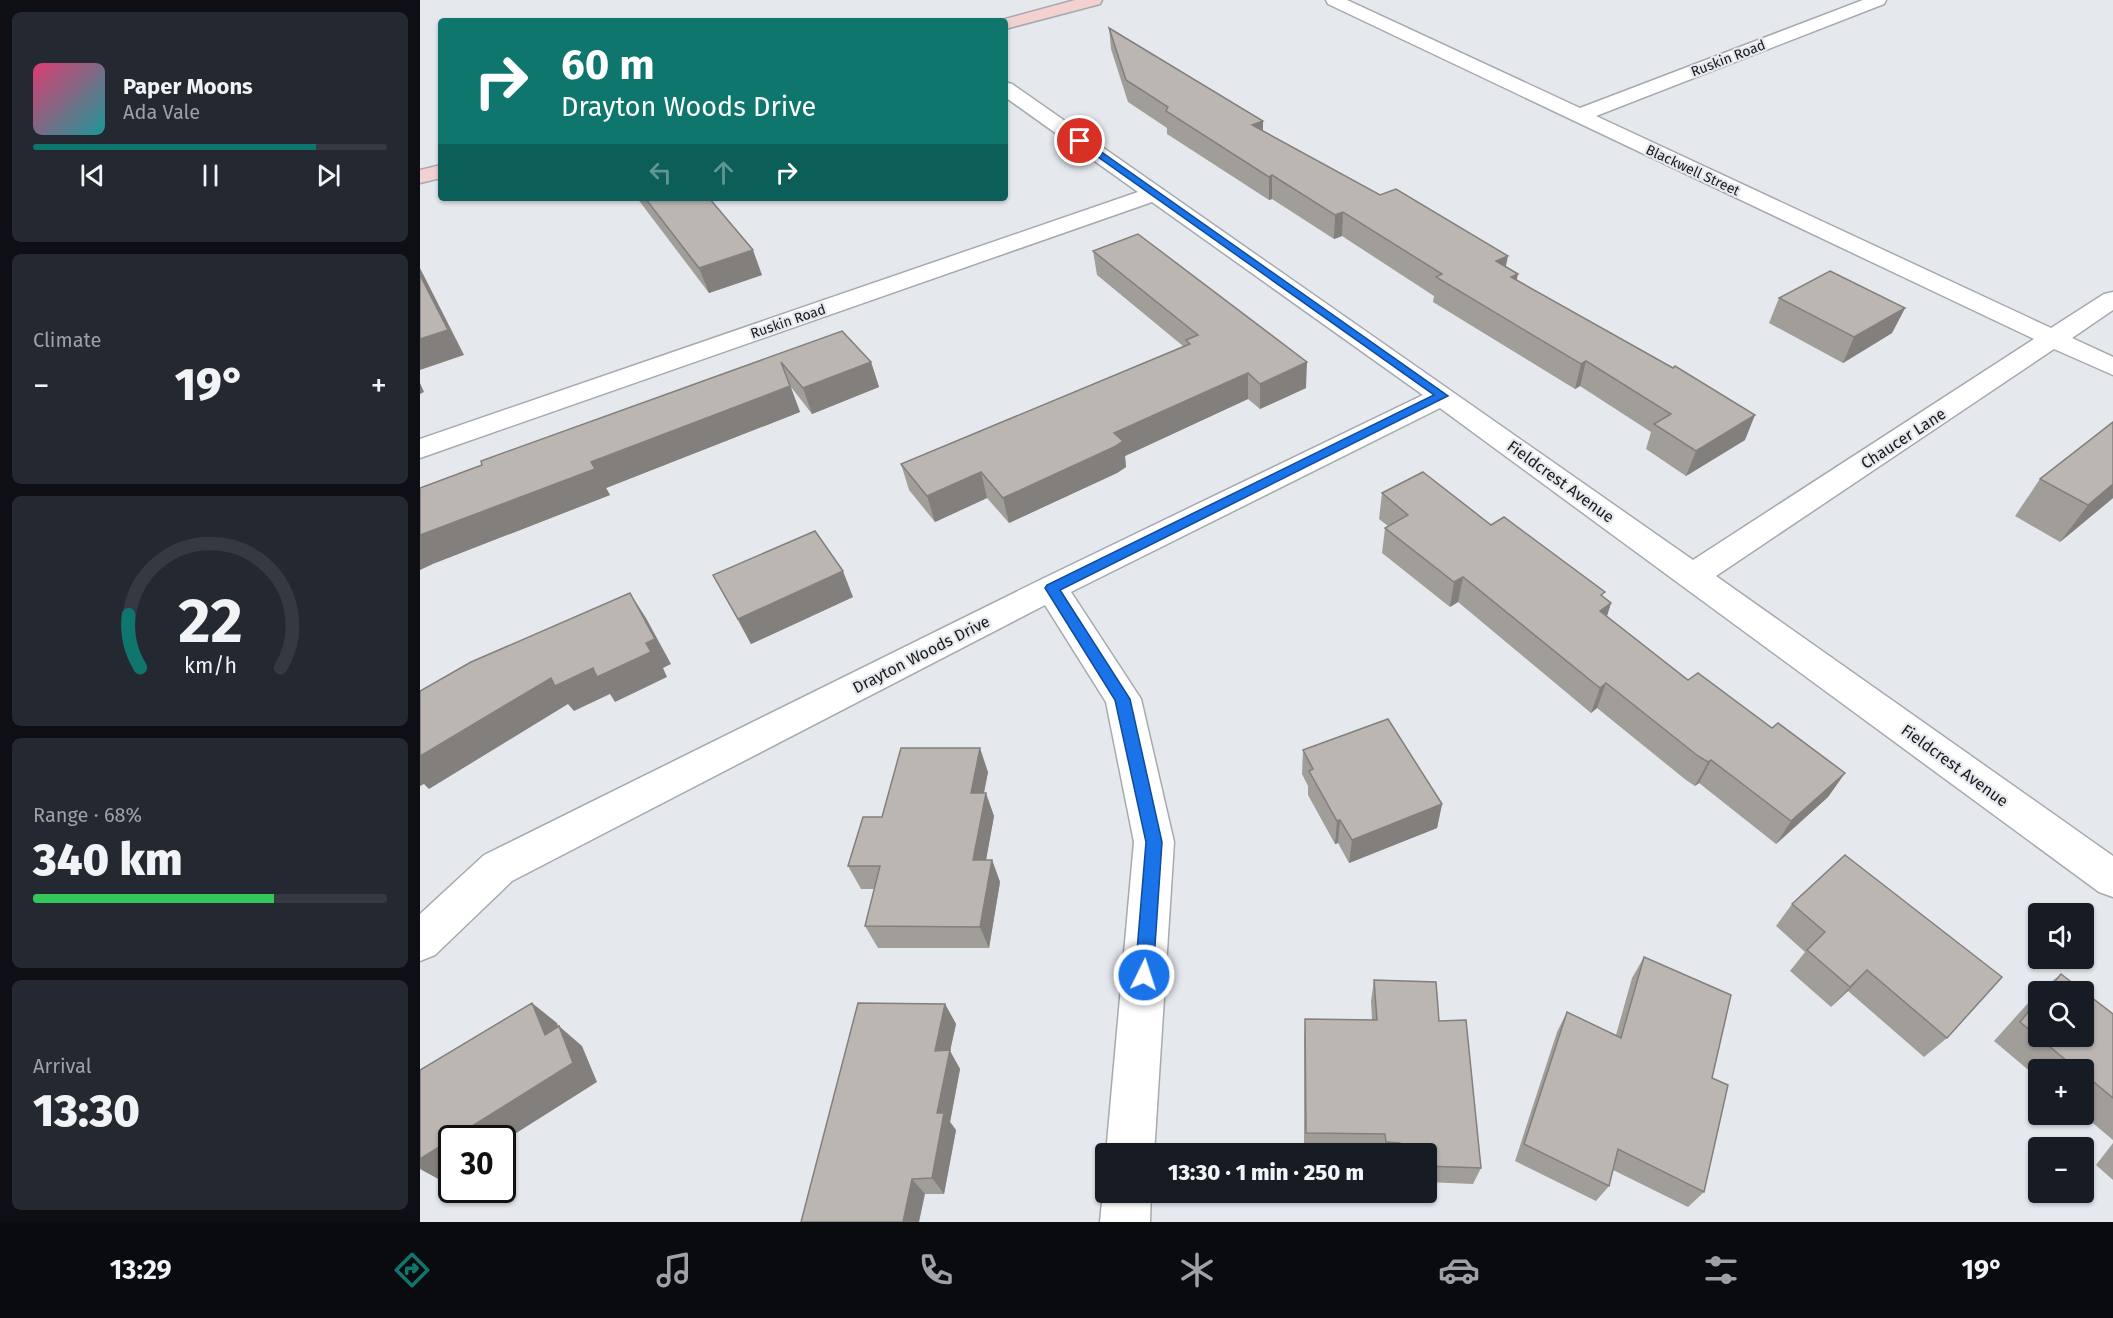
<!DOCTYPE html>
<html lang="en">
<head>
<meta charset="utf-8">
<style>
	:root { --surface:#171b24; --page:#242831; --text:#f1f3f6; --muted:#9ea1a6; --line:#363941; --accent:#0f766e }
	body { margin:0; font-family:"Fira Sans",sans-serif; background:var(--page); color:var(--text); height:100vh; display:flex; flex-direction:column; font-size:22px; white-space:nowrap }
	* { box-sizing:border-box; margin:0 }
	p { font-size:20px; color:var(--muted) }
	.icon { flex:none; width:33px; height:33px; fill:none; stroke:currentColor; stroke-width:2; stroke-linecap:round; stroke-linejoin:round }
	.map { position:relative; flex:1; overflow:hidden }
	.details { display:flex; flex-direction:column; gap:12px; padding:12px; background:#0d0f14; width:420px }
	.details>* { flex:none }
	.guide { position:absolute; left:18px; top:18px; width:570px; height:183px; border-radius:6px; box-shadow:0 2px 4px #0004; background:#0f766e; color:#fff; overflow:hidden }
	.fabs { position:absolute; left:1608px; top:903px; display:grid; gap:12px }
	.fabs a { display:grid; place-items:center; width:66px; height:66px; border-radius:6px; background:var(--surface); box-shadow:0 2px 4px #0004; font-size:30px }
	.speed { position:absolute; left:18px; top:1125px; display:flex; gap:12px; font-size:30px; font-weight:700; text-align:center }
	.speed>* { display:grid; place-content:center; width:78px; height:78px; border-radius:50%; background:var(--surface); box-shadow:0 2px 4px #0004; line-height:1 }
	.speed .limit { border:3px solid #111; border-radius:9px; background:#fff; color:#111 }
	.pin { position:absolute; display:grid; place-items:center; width:51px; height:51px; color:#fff; margin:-26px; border:3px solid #fff; border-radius:50%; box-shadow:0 2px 6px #0007 }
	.me { position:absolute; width:66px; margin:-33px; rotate:4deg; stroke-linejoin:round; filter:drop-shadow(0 0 4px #0008) }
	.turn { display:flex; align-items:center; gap:21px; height:126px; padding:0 24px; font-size:27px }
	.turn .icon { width:78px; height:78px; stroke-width:2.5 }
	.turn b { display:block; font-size:42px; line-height:51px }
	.lanes { display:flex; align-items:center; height:57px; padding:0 24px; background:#0003; justify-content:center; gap:30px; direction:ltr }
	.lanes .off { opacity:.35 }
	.big { font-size:45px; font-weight:800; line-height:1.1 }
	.details .card { flex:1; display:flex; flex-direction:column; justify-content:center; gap:9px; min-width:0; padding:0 21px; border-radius:9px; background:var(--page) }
	.details .dial { align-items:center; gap:0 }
	.dial svg { height:156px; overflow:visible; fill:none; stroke:var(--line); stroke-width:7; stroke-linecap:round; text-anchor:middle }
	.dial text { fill:var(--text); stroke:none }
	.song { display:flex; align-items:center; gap:18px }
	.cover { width:72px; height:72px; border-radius:9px; background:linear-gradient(135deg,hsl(340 70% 55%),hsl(180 70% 35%)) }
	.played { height:6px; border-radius:3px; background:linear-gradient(90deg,var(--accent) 80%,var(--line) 80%) }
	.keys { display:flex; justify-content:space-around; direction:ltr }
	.heat { display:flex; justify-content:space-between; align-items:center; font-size:33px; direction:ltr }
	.charge { height:9px; border-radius:4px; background:linear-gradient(90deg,#34c759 68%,var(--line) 0) }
	.trip { position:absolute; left:675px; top:1143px; width:342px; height:60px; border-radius:6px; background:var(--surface); box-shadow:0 2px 4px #0004; font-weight:800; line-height:60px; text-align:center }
	.menu { display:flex; height:96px; justify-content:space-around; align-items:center; background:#090b0e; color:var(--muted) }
	.menu .icon { width:42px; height:42px }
	.menu .current { color:var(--accent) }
	.menu b { font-size:27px; color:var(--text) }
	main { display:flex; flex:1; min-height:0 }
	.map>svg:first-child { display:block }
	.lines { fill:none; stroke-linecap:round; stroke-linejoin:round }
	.street-casing { stroke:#a6a9ae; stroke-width:3 }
	.secondary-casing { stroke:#a6a9ae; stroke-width:3 }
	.street { fill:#fff; fill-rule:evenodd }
	.secondary { fill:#f2d1d0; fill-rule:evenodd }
	.wall { fill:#a19d99 }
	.shaded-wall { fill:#837f7d }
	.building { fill:#bbb6b2; stroke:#837f7d; stroke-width:1.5 }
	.route { fill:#1a73e8; stroke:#114b97; stroke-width:1.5 }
	.labels { text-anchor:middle; stroke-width:4.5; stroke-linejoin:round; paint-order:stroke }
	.far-street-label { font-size:14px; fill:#18191b; stroke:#e5e9ee }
	.street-label { font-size:16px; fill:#18191b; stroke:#e5e9ee }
</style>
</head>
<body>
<main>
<section class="details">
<div class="card">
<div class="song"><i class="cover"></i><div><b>Paper Moons</b><p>Ada Vale</p></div></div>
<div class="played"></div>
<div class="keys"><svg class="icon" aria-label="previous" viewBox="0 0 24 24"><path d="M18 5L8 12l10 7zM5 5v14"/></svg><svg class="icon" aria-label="pause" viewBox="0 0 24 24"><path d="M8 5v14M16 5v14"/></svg><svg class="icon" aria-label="next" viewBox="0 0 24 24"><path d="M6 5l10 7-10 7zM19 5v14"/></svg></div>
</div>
<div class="card"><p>Climate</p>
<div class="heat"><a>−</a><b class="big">19°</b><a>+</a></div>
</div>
<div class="card dial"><svg viewBox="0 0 100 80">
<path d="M14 69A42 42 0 1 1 86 69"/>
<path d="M14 69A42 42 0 0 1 8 42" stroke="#0f766e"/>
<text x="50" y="56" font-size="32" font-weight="700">22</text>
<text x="50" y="72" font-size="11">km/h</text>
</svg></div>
<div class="card"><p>Range · 68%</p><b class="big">340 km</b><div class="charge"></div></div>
<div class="card"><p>Arrival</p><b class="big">13:30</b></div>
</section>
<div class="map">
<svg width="1693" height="1222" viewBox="0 0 1693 1222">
	<rect width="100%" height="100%" fill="#e5e9ee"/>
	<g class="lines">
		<defs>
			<g id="street">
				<path d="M906 0H927L1160 108 1443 0H1466L1464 4 1176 116 1631 328 1684 294 1693 292V310L1652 338 1693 357V375L1634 349 1296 576 1693 856V897L1679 892 1020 408 651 592 721 699 754 842 734 1154H686L714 842 686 702 625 605 92 881 15 955 0 961V914L64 855 620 580 1003 395 732 202 0 458V439L718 192 585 97V82L592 84 1273 560 1614 339 908 4Z"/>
				<path d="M686 1185V1192H731L730 1222H680L683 1192Z"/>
			</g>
			<g id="secondary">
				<path d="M655 0H682L680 4 585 29V21H578Z"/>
				<path d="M21 165V178L0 183V170Z"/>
			</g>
		</defs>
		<use href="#street" class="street-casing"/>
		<use href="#secondary" class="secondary-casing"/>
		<use href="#street" class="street"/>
		<use href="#secondary" class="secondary"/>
	</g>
	<g class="wall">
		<path d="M689 28 843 121V131L1086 267 1097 280 1325 440 1266 476 1226 449 1231 432 1160 386 1155 389 1013 302 1014 296 922 236 914 239 852 199 849 200 747 134V128L708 102 691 49Z"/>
		<path d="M217 198H289L342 275 289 293Z"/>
		<path d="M673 251 886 388 840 409 828 399 705 456 706 467 697 473 589 523 567 498 515 522 489 490 481 464 763 346 677 275Z"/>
		<path d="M1359 298 1485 308 1472 333 1423 363 1349 323Z"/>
		<path d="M422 331 451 362 459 387 392 414 371 387 380 412 186 488 190 495 15 563 0 488Z"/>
		<path d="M1693 422V498L1640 542 1595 516 1620 479Z"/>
		<path d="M962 493 1071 525 1191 603 1187 616 1268 680 1352 728 1425 773 1408 797 1356 844 1279 783 1275 786 1266 780 1177 708 1171 713 1038 602 1030 607 962 553 965 528 968 526 959 519Z"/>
		<path d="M293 575 433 597 331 644Z"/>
		<path d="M883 750 1022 804 1017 828 929 863 918 843 915 844 888 795V786L882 774Z"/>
		<path d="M568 772 564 793 574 816 566 860H572L580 882 569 948H458L445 926 455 889H441L428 866 462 817Z"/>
		<path d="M1425 855 1527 1038 1504 1057 1428 991 1411 1007 1370 971 1385 952 1356 926 1372 904Z"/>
		<path d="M1224 957 1292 1078 1284 1192 1268 1207 1193 1170 1189 1186 1176 1201 1095 1161 1137 1032 1147 1012 1196 1035 1212 978Z"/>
		<path d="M1641 974 1693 1014V1140L1662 1114H1664V1070H1618V1078L1574 1041 1618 992V1036L1664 992H1619Z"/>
		<path d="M954 980 1061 1168 1053 1184 1006 1182V1154H961V1151L884 1150V1038L885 1019 952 1020 951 1001Z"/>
		<path d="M525 1004 536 1024 530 1051 540 1069 530 1122 536 1130 524 1194H505L381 1222Z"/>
		<path d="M1693 1143V1180L1676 1165Z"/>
	</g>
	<g class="shaded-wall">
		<path d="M843 121V144L832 125Z"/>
		<path d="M852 175V199L849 200V177Z"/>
		<path d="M923 212 922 236 914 239 915 215Z"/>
		<path d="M333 250 342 275 289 293 279 268Z"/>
		<path d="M1088 256 1083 280 1076 261Z"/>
		<path d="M0 268 44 355 0 370Z"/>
		<path d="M1098 274 1093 299 1091 277Z"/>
		<path d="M1485 308 1472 333 1423 363 1434 337Z"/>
		<path d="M1166 361 1160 386 1155 389 1161 364Z"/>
		<path d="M361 362 380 412 186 488 190 495 15 563 0 570V535L171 462Z"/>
		<path d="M451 362 459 387 392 414 383 388Z"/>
		<path d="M887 362 886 388 840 409V384Z"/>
		<path d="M828 373V399L705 456 706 467 697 473 589 523 583 498 694 433Z"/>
		<path d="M0 383 4 392 0 394Z"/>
		<path d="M1335 415 1325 440 1266 476 1276 451Z"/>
		<path d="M561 472 567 498 515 522 507 496Z"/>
		<path d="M1693 484V498L1640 542 1668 505Z"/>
		<path d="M423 571 433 597 331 644 318 619Z"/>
		<path d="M1043 577 1038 602 1030 607 1034 582Z"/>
		<path d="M210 593 226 618 251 664 243 668 247 677 195 702 190 694 154 711 148 704 9 789 4 784 0 786V756L131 678 226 643Z"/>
		<path d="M1191 603 1183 628 1180 611Z"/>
		<path d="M1186 683 1177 708 1171 713 1180 688Z"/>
		<path d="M560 748 568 772 559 817 551 793Z"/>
		<path d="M1291 760 1279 783 1275 786 1288 762Z"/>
		<path d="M1425 773 1408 797 1356 844 1371 821Z"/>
		<path d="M566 793 574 816 562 882 553 860Z"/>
		<path d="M1022 804 1017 828 929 863 932 840Z"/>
		<path d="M920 820 918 843 915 844 917 821Z"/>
		<path d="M572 860 580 882 569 948 560 927Z"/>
		<path d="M1447 970 1428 991 1411 1007 1430 987Z"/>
		<path d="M112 1003 137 1023 149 1055 125 1035Z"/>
		<path d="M525 1004 536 1024 530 1051 540 1069 530 1122 536 1130 524 1194 512 1178 517 1113 515 1051Z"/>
		<path d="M139 1026 162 1046 177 1082 82 1142V1138H33Z"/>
		<path d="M32 1139V1175L22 1181 0 1169V1159Z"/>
		<path d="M492 1179 505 1194 499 1222H483Z"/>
	</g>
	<g class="building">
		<path d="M689 28 843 121 832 125 960 195 976 189 1088 256 1076 261 1098 274 1091 277 1253 368 1255 366 1335 415 1276 451 1234 424 1251 414 1166 361 1161 364 1016 277 1022 274 923 212 915 215 852 175 849 177 746 111 748 107 706 80Z"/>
		<path d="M225 198H289L333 250 279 268Z"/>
		<path d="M718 234 887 362 840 384 828 373 694 433 703 441 694 447 583 498 561 472 507 496 481 464 770 344 766 340 778 335 673 251Z"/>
		<path d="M1410 271 1485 308 1434 337 1359 298Z"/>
		<path d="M0 275 28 330 0 339Z"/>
		<path d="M422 331 451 362 383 388 361 362 370 386 171 462 175 469 0 535V488L62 465 61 461Z"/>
		<path d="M1693 422V484L1668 505 1620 479Z"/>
		<path d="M1003 472 1071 525 1084 517 1185 592 1181 595 1191 603 1180 611 1268 680 1278 673 1352 728 1358 723 1425 773 1371 821 1291 760 1288 762 1278 756 1186 683 1180 688 1043 577 1034 582 965 528 988 515 962 493Z"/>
		<path d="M395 531 423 571 318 619 293 575Z"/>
		<path d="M210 593 235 639 226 643 231 652 177 677 173 668 135 686 131 678 0 756V691L51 662Z"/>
		<path d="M968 719 1022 804 932 840 920 820 917 821 889 771 893 769 883 750Z"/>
		<path d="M481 748H560L551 793H566L553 860H572L560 927 445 926 460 866H428L443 817H462Z"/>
		<path d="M1425 855 1582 977 1527 1038 1447 970 1430 987 1387 950 1405 932 1372 904Z"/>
		<path d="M1224 957 1311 995 1292 1078 1308 1085 1284 1192 1198 1149 1189 1186 1104 1144 1147 1012 1201 1038Z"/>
		<path d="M1641 974 1693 1014V1098L1664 1074V1070H1658L1600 1022 1618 1000V1036H1664V992H1626Z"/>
		<path d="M954 980 1016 982 1019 1021 1046 1020 1061 1168 1006 1166V1154H981L980 1143 966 1142 965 1134 886 1133 885 1019 957 1020Z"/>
		<path d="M112 1003 125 1035 139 1026 153 1063 33 1138H32V1139L0 1159V1070Z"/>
		<path d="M438 1003 525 1004 515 1051 530 1050 517 1113H524L512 1178 492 1179 483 1222H381Z"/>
	</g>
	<path class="route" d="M657 139H663L1028 396 640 590 710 699 742 842 733 975 730 981 724 984 718 981 715 975 726 842 695 700 625 588 627 585 1014 395 657 142Z"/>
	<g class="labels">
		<g class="far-street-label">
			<text transform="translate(1308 58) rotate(-21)" y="5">Ruskin Road</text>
			<text transform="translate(1273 170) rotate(25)" y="5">Blackwell Street</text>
			<text transform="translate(368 321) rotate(-19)" y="5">Ruskin Road</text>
		</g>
		<g class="street-label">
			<text transform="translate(1483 438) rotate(-33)" y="6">Chaucer Lane</text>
			<text transform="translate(1141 481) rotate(36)" y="6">Fieldcrest Avenue</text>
			<text transform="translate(501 654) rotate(-27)" y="6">Drayton Woods Drive</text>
			<text transform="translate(1535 765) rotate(36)" y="6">Fieldcrest Avenue</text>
		</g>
	</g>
</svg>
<div class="fabs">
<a><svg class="icon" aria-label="sound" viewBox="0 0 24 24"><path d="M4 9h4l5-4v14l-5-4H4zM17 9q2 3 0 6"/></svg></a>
<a><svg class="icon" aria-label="search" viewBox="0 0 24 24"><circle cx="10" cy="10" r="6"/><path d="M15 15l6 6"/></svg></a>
<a>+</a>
<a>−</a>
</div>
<div class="speed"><div class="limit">30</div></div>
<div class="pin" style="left:660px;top:141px;background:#d93025"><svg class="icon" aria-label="arrive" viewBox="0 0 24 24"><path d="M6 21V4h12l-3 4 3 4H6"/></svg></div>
<svg class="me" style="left:724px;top:975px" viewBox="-20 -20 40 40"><circle r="17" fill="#1a73e8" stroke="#fff" stroke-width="3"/><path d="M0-11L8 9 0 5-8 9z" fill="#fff"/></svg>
<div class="trip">13:30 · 1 min · 250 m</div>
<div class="guide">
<div class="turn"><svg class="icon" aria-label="right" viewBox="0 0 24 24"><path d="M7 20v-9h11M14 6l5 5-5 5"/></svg><div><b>60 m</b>Drayton Woods Drive</div></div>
<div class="lanes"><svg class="icon off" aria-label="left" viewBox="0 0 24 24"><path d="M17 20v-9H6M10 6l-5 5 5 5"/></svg><svg class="icon off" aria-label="ahead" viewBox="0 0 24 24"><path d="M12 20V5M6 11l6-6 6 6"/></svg><svg class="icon" aria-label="right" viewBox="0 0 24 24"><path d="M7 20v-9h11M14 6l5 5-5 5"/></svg></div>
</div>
</div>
</main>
<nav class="menu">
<b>13:29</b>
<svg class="icon current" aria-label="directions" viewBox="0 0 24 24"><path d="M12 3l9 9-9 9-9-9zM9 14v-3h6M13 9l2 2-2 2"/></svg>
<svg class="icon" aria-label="music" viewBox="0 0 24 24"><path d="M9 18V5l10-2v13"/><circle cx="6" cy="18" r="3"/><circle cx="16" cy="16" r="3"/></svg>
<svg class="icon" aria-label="phone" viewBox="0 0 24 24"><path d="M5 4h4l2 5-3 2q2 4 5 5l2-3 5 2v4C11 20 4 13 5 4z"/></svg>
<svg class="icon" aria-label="climate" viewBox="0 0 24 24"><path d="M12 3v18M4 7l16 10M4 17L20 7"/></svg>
<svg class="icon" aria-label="car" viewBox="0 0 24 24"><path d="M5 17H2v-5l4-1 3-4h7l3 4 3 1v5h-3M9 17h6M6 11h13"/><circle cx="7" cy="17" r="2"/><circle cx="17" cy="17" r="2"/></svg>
<svg class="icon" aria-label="filters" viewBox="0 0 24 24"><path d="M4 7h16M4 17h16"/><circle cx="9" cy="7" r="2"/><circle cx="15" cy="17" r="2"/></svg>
<b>19°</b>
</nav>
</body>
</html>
